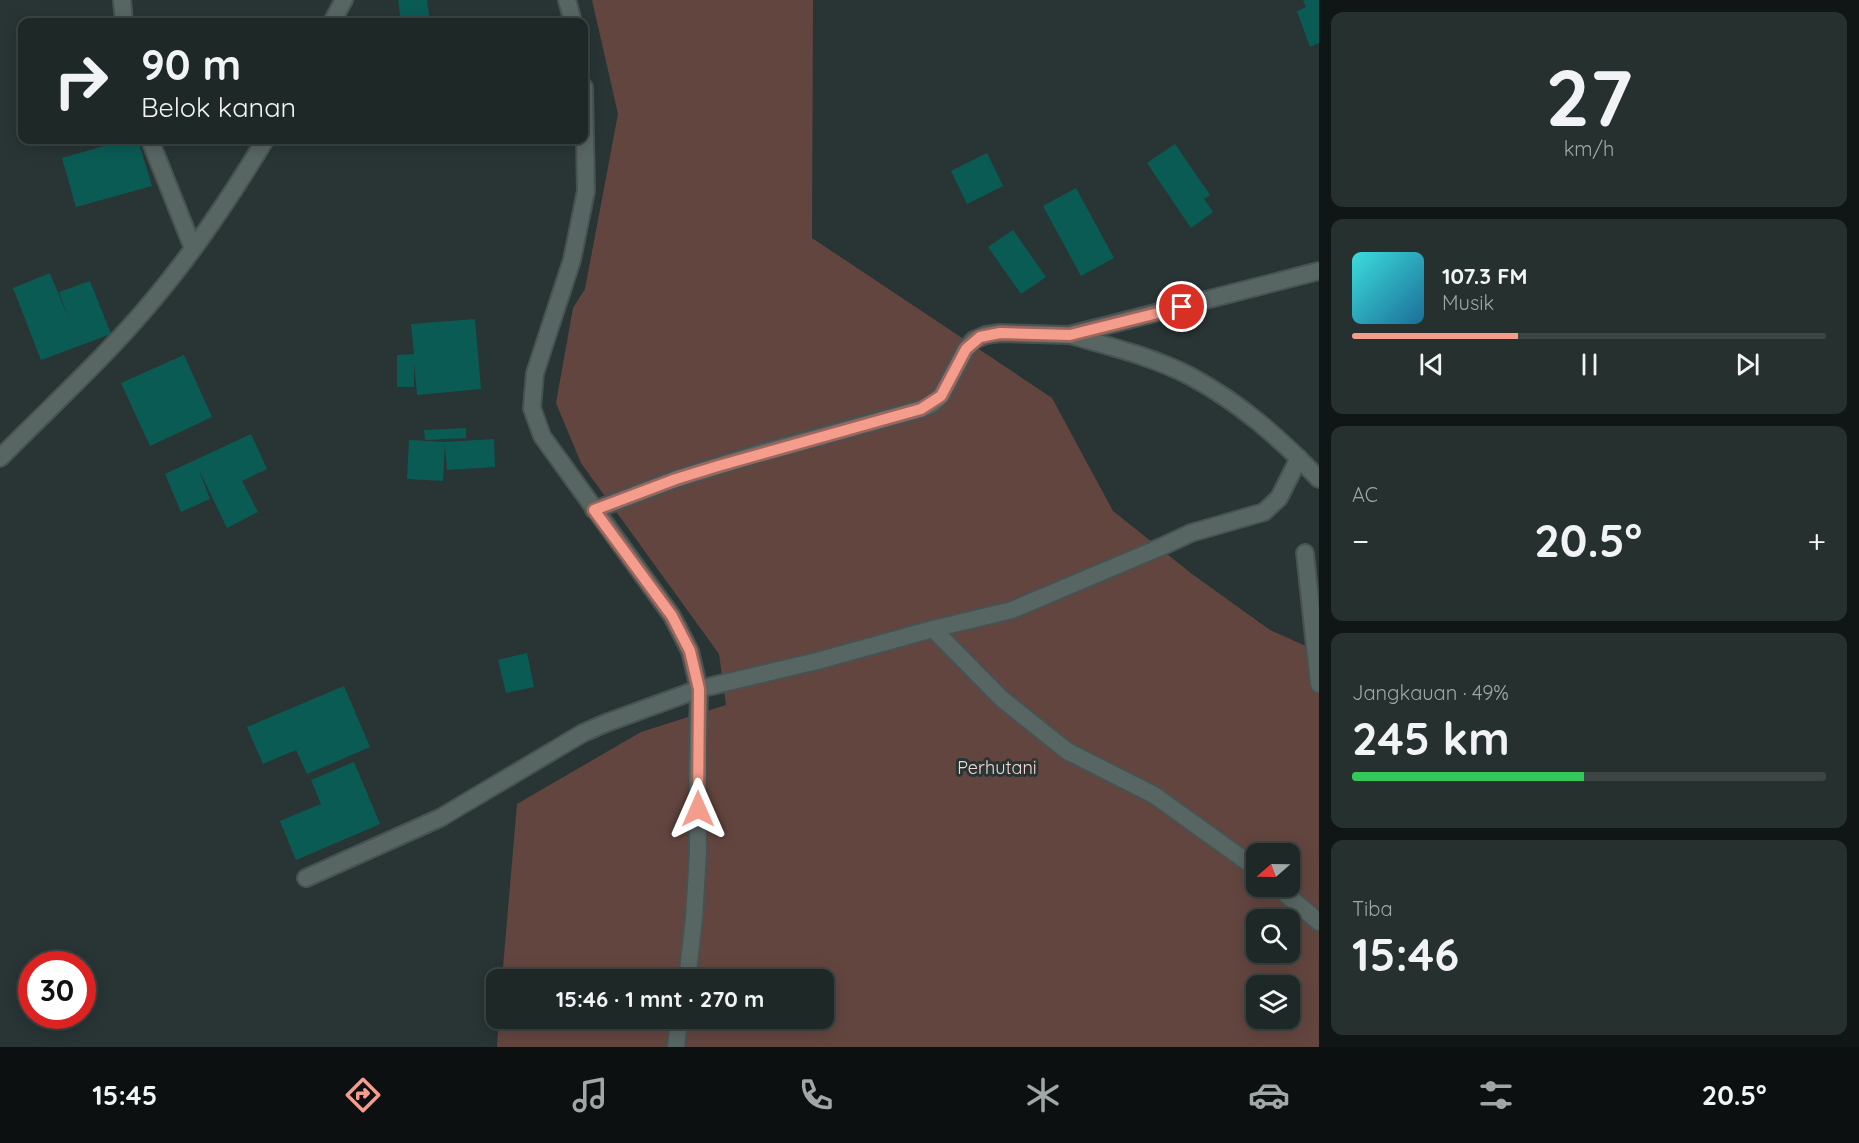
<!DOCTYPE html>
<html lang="id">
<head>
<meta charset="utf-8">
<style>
	:root { --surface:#1e2827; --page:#26302f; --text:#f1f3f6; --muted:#a1a6a7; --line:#3c4444; --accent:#f49d8d }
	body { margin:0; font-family:Quicksand,sans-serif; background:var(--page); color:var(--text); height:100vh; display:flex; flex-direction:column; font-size:22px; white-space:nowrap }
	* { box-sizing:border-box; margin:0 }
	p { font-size:20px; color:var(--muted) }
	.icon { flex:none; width:33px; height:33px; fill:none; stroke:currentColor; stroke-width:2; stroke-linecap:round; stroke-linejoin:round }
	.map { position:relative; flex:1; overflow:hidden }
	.panel { display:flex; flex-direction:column; gap:12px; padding:12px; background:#101615; width:540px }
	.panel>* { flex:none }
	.guide { position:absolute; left:18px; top:18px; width:570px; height:126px; border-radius:12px; box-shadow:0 3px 15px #0003,0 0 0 2px var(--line); background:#1e2827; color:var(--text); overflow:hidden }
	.needle { width:39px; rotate:250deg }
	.controls { position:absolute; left:1246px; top:843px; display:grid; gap:12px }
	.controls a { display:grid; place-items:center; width:54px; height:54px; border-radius:12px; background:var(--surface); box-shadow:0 3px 15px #0003,0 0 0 2px var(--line); font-size:30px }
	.speed { position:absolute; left:18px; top:951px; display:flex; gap:12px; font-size:30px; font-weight:700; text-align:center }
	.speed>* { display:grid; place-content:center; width:78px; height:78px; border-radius:50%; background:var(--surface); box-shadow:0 3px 15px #0003,0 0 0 2px var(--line); line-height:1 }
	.speed .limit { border:9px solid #d22; background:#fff; color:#111 }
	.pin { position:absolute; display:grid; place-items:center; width:51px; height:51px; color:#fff; margin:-26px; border:3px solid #fff; border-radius:50%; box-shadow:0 2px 6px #0007 }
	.me { position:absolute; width:66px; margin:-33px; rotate:0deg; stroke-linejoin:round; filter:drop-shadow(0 0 4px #0008) }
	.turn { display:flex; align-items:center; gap:21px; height:126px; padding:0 24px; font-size:27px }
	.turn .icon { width:78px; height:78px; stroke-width:2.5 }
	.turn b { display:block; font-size:42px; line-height:51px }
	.big { font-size:45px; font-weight:700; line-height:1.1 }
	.panel .tile { flex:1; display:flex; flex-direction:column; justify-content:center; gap:9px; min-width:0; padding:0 21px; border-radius:12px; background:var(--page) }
	.panel .dial { align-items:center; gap:0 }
	.dial b { font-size:78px; line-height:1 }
	.song { display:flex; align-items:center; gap:18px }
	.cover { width:72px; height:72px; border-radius:9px; background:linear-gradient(135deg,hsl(180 70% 55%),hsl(200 70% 35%)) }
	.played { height:6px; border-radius:3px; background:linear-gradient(90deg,var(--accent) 35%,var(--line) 35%) }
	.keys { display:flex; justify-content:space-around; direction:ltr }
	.heat { display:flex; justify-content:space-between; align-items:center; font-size:33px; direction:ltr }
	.charge { height:9px; border-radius:4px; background:linear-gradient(90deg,#34c759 49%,var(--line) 0) }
	.trip { position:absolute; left:486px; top:969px; width:348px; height:60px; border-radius:12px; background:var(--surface); box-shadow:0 3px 15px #0003,0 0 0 2px var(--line); font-weight:700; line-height:60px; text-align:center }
	.tabs { display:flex; height:96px; justify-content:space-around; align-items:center; background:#0c1010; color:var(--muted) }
	.tabs .icon { width:42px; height:42px }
	.tabs .on { color:var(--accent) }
	.tabs b { font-size:27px; color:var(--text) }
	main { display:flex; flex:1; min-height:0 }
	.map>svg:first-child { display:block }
	.green { fill:#63453f; fill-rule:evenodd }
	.building { fill:#0b5b55 }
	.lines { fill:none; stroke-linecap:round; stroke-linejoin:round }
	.minor-casing { stroke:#475251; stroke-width:20 }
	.minor { stroke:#576563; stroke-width:16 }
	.route-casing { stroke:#9f665c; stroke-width:15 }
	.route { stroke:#f49d8d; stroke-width:10 }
	.labels { text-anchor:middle; stroke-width:6; stroke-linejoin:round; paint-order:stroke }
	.park-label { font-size:18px; fill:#f8d6cf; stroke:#283534 }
</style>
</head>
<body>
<main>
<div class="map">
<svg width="1319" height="1047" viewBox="0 0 1319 1047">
	<rect width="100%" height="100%" fill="#283534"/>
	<path class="green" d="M592 0H813L812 238 1052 398 1113 511 1192 574 1270 630 1319 652V1047H497L499 1019 824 1018V980L502 979 517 804 641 732 726 705 719 654 581 463 556 403 573 308 585 289 618 114ZM1257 854H1290V886H1257ZM1257 920H1290V952H1257ZM1257 986H1290V1018H1257Z"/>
	<g class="building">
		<path d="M398 0H427L430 22H401Z"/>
		<path d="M1303 0H1319V43L1310 47 1297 11 1306 7Z"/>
		<path d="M125 140H138L152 186 76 207 62 158Z"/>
		<path d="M1175 144 1210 195 1204 199 1213 212 1191 228 1147 163Z"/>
		<path d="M987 153 1003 186 967 204 951 171Z"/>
		<path d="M1076 188 1114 258 1081 276 1043 206Z"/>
		<path d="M1013 230 1046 277 1021 294 988 247Z"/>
		<path d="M50 273 69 320 59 292 90 281 111 334 41 360 13 288Z"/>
		<path d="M475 319 481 389 417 395 414 362V387H397V355L414 354 411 324Z"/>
		<path d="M184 355 212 417 150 446 121 383Z"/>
		<path d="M466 428V438L425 440 424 430Z"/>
		<path d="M251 434 267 469 242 481 258 512 227 528 198 468 210 499 181 512 165 474Z"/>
		<path d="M494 439 495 467 447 470 445 444 443 481 407 479 409 440 445 442Z"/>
		<path d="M527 653 534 687 506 693 498 660Z"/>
		<path d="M344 686 370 747 307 774 296 750 263 764 247 727Z"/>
		<path d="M354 762 380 824 296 860 280 821 321 804 311 780Z"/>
	</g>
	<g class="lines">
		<defs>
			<g id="minor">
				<path d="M122 0 124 22"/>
				<path d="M567 0 573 22"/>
				<path d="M332 22 344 0"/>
				<path d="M584 87 586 191 572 260 535 373 532 408 542 436 672 616 690 651 699 689 697 787 698 852 694 918 687 980"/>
				<path d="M150 140 193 248"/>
				<path d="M1073 336C1112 347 1153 357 1190 376 1240 403 1280 438 1319 479"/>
				<path d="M0 458C53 404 110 353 158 294 198 246 233 193 265 140"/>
				<path d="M594 510 676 479 760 453 921 409 932 404 941 396 966 349 974 340 986 335 1000 333 1069 335 1319 271"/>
				<path d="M1305 553 1319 684"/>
				<path d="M933 629 1012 610 1161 547 1191 533 1264 512 1279 498 1299 458"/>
				<path d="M306 878 440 818 583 733 606 723 699 689 817 661 933 629 1002 699 1067 751 1154 795 1257 869"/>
				<path d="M1276 886 1319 922"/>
				<path d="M676 1047 679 1018"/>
			</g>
		</defs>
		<use href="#minor" class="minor-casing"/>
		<use href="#minor" class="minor"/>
	</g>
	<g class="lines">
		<defs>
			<path id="route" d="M698 809 699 689 690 651 672 616 594 510 676 479 718 466 921 409 941 396 966 349 980 337 1000 333 1070 335 1182 307"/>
		</defs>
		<use href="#route" class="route-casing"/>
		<use href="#route" class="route"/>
	</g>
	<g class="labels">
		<g class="park-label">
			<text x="997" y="774">Perhutani</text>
		</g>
	</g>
</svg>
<div class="controls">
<a><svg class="needle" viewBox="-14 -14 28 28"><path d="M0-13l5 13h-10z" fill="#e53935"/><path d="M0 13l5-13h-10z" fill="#a1a6a7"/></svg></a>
<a><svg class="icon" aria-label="search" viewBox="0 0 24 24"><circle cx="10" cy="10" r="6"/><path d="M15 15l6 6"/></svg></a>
<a><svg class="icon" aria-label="layers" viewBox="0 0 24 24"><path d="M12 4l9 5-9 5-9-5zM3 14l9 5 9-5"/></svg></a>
</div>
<div class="speed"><div class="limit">30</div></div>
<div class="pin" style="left:1182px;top:307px;background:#d93025"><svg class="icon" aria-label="arrive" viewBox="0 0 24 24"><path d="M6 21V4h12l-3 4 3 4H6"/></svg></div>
<svg class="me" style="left:698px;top:809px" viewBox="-20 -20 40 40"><path d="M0-17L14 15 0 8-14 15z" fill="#f49d8d" stroke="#fff" stroke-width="4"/></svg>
<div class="trip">15:46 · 1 mnt · 270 m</div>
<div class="guide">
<div class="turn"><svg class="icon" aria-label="right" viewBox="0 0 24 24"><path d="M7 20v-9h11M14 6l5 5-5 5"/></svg><div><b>90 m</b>Belok kanan</div></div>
</div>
</div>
<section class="panel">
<div class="tile dial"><b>27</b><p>km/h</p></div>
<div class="tile">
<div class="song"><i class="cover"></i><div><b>107.3 FM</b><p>Musik</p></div></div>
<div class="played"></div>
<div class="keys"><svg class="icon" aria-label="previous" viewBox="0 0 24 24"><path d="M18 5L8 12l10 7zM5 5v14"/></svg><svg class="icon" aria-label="pause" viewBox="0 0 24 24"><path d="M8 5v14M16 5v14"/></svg><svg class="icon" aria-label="next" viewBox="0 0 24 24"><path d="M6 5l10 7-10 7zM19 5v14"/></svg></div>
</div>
<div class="tile"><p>AC</p>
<div class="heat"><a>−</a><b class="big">20.5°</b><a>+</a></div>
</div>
<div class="tile"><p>Jangkauan · 49%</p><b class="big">245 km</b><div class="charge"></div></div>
<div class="tile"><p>Tiba</p><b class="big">15:46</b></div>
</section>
</main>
<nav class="tabs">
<b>15:45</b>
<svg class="icon on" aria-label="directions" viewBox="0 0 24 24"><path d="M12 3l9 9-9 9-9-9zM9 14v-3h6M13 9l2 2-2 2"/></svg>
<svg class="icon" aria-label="music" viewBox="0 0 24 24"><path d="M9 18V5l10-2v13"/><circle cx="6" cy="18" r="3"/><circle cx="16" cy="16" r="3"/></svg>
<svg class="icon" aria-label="phone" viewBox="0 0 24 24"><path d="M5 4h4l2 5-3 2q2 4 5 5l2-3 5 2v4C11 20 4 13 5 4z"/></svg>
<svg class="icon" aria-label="climate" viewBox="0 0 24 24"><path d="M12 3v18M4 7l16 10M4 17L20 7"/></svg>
<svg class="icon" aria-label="car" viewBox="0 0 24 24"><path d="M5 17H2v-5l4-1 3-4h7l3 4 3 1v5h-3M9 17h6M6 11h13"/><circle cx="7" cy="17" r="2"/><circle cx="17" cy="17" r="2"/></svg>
<svg class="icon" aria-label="filters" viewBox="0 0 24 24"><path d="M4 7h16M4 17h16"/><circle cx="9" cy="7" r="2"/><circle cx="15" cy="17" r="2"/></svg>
<b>20.5°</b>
</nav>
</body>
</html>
